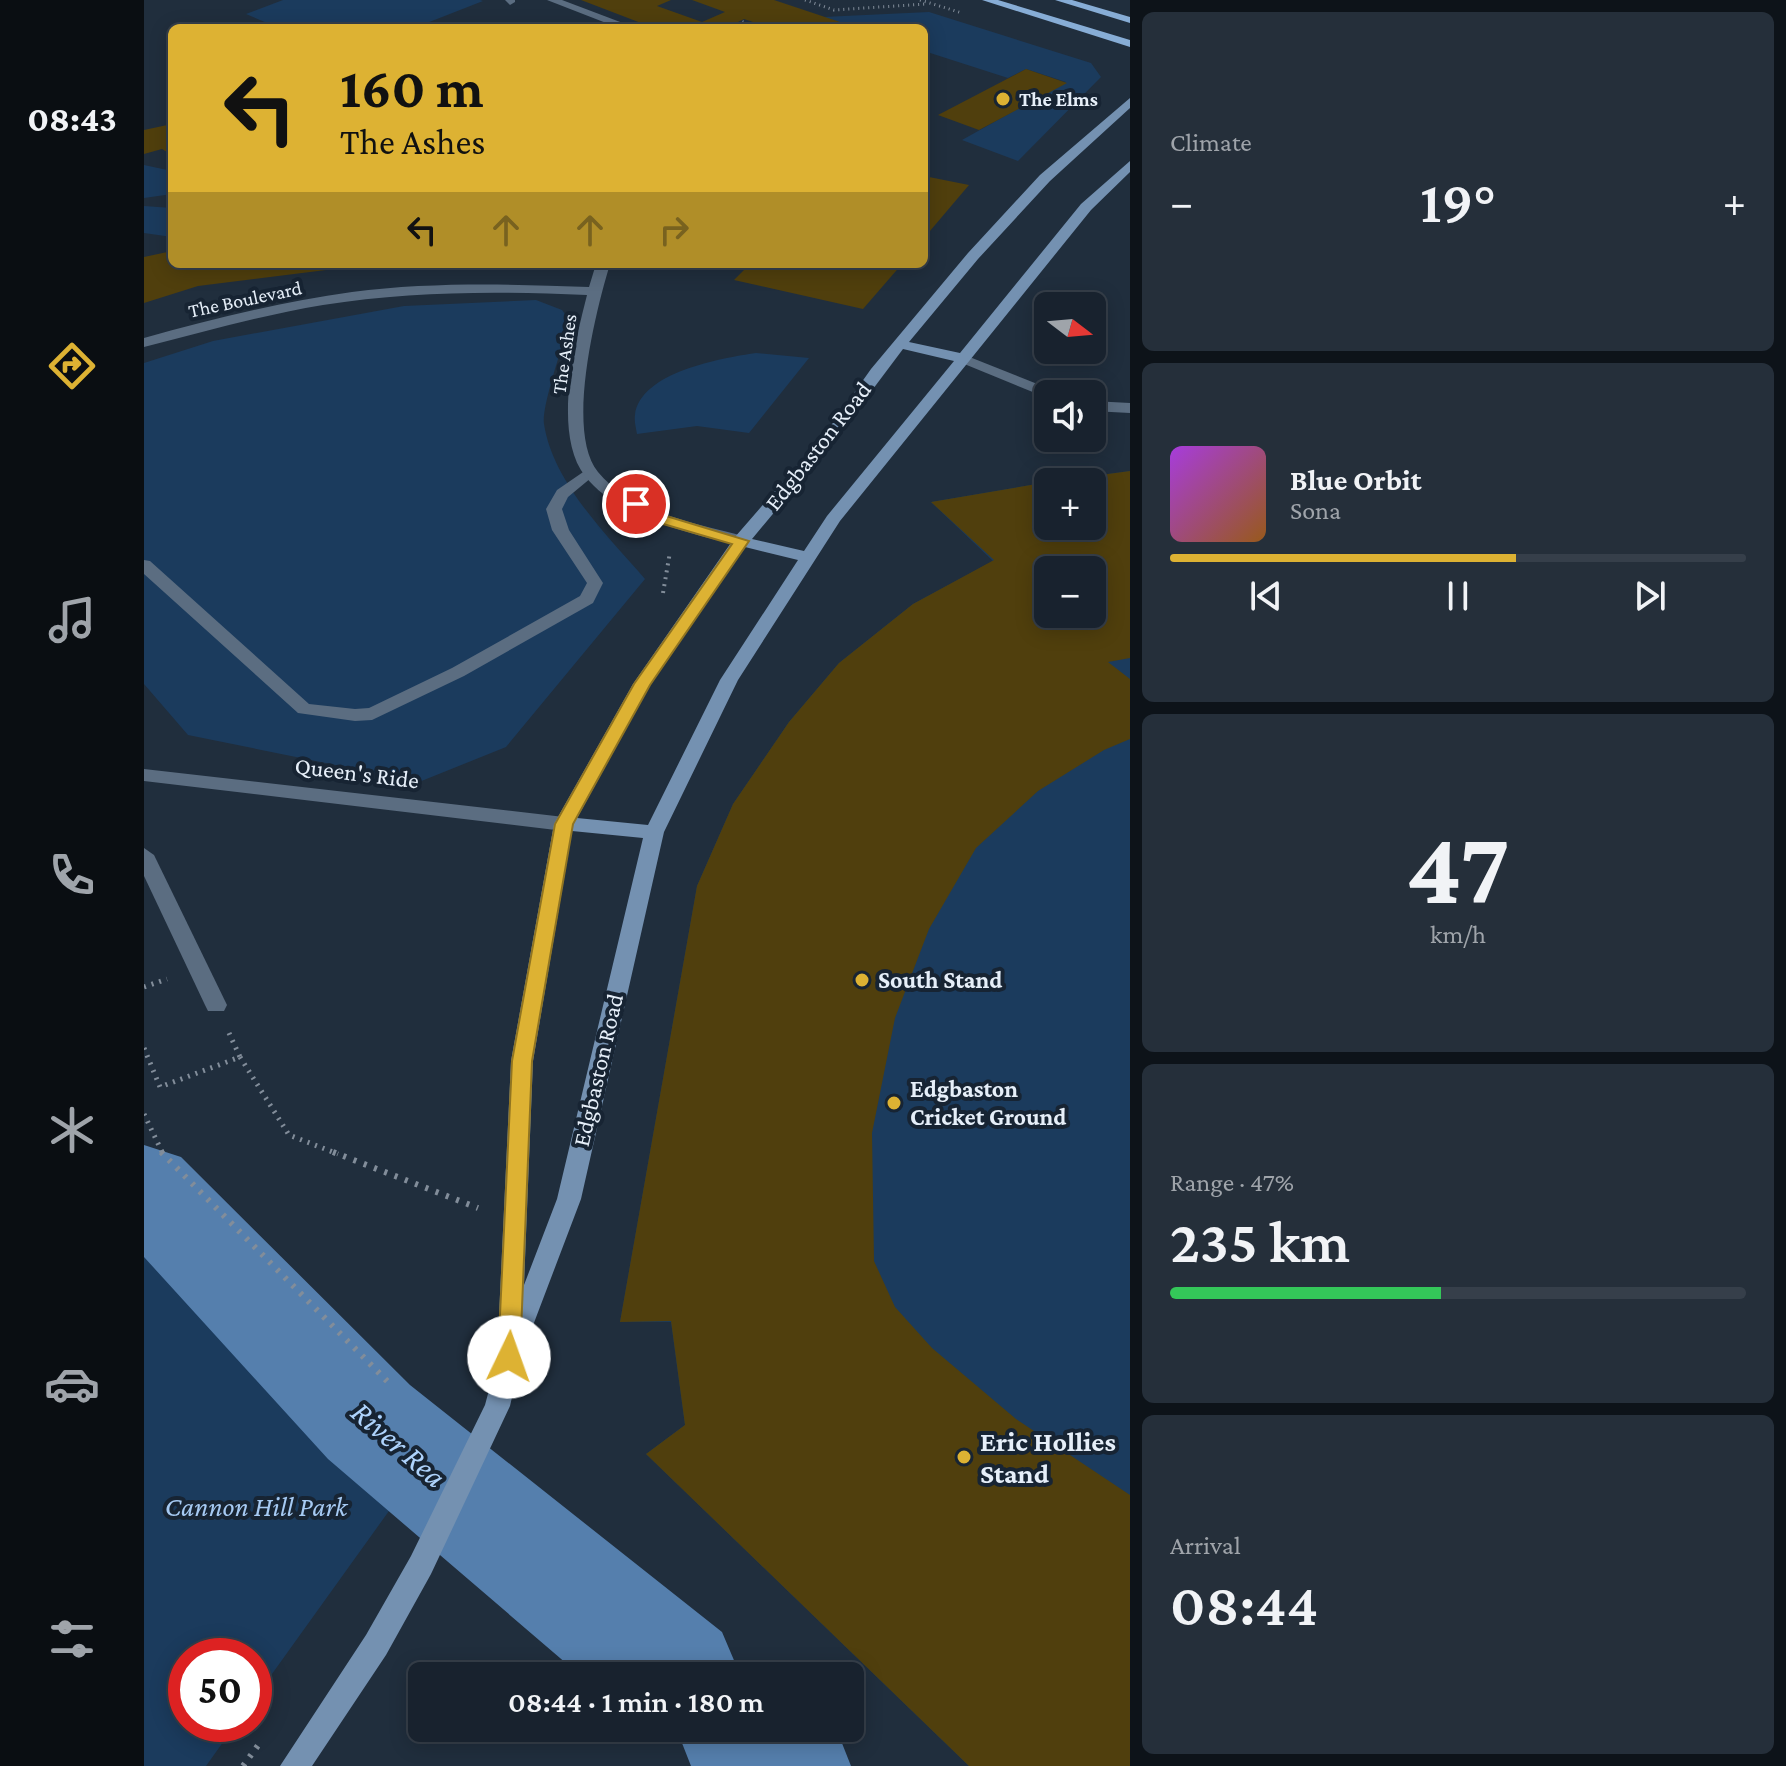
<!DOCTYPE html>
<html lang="en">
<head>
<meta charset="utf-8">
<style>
	:root { --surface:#18222e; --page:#252f3a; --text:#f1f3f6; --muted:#9fa4aa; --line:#363f4a; --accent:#ddb233 }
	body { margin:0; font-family:"Crimson Pro",serif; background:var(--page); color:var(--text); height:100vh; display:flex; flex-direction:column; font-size:30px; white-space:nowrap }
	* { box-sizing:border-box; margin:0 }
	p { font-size:26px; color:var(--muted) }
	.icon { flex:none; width:44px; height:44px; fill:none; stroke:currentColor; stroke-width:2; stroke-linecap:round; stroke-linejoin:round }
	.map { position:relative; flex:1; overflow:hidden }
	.details { display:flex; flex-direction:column; gap:12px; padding:12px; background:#0d1319; width:656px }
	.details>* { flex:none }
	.guide { position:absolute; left:24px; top:24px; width:760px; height:244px; border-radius:12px; box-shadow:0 4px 20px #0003,0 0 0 2px var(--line); background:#ddb233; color:#111; overflow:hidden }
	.needle { width:52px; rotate:106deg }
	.tools { position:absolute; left:890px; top:292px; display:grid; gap:16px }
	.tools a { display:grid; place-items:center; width:72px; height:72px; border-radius:12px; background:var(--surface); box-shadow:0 4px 20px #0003,0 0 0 2px var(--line); font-size:40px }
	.speed { position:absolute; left:24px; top:1638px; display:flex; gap:16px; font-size:40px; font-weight:700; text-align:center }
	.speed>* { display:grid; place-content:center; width:104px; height:104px; border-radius:50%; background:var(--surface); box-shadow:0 4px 20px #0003,0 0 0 2px var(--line); line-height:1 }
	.speed .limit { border:12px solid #d22; background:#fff; color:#111 }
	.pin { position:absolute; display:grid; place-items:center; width:68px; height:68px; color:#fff; margin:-34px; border:4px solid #fff; border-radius:50%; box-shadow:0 2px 8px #0007 }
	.me { position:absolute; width:88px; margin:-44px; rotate:3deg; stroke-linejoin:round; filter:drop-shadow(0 0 6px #0008) }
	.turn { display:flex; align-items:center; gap:28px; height:168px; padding:0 40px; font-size:36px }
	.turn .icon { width:104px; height:104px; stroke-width:2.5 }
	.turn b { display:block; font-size:56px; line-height:68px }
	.lanes { display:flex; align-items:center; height:76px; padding:0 40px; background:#0003; justify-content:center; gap:40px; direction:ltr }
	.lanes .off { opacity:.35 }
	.big { font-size:60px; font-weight:600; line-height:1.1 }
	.details .tile { flex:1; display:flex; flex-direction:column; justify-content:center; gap:12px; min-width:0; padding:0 28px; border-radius:12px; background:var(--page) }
	.details .dial { align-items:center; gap:0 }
	.dial b { font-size:104px; line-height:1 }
	.song { display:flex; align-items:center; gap:24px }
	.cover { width:96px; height:96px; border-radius:12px; background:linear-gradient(135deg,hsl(280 70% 55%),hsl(30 70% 35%)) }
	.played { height:8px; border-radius:4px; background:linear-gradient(90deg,var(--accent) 60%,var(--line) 60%) }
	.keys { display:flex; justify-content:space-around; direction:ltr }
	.heat { display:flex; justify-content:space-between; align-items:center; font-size:44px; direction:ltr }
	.charge { height:12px; border-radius:6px; background:linear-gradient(90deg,#34c759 47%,var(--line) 0) }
	.trip { position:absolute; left:264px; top:1662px; width:456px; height:80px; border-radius:12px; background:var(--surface); box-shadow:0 4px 20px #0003,0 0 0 2px var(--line); font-weight:600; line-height:80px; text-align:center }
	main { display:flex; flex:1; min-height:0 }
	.tab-bar { display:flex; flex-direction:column; width:144px; justify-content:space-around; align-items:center; background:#0a0e12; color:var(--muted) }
	.tab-bar .icon { width:56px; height:56px }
	.tab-bar .current { color:var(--accent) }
	.tab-bar b { font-size:36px; color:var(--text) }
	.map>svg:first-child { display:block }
	.green { fill:#1b3b5d; fill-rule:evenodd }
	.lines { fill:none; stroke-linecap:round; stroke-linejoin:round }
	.river { fill:#557fad; fill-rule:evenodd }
	.building { fill:#503f0d; fill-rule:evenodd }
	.path-far3 { stroke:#828d9a; stroke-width:3; stroke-dasharray:1 4; stroke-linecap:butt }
	.path-far2 { stroke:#828d9a; stroke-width:4; stroke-dasharray:2 5; stroke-linecap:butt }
	.path-far1 { stroke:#828d9a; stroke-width:5; stroke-dasharray:2 6; stroke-linecap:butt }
	.path { stroke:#828d9a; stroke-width:6; stroke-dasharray:3 8; stroke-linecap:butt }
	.lane { fill:#5b6d81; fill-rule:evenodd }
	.street { fill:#5b6d81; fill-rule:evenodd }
	.secondary { fill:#7491b1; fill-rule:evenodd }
	.primary { fill:#87add6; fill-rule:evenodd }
	.route { fill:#ddb233; stroke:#907421; stroke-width:2 }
	.poi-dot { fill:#ddb233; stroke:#172433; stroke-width:3 }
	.labels { text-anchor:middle; stroke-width:8; stroke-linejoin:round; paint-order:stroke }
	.far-poi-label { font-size:20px; font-weight:bold; fill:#e6eff9; stroke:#172433; text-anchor:start }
	.far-street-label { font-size:20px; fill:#e6eff9; stroke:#172433 }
	.street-label { font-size:24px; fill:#e6eff9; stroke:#172433 }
	.poi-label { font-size:24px; font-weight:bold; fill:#e6eff9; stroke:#172433; text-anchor:start }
	.near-poi-label { font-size:28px; font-weight:bold; fill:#e6eff9; stroke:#172433; text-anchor:start }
	.near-park-label { font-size:28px; font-style:italic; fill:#a6caf3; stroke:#172433 }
	.near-water-label { font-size:32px; font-style:italic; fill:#aed3fc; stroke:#172433 }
</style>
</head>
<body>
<main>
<nav class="tab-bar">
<b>08:43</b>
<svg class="icon current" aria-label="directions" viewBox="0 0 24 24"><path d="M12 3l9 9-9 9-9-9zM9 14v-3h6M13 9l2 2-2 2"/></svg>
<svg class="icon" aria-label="music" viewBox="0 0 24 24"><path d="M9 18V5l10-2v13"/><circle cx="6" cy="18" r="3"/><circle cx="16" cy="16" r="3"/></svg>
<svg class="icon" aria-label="phone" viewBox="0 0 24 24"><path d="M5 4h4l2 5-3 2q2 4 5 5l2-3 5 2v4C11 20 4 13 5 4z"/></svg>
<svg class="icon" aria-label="climate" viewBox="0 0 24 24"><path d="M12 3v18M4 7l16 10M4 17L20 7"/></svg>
<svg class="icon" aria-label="car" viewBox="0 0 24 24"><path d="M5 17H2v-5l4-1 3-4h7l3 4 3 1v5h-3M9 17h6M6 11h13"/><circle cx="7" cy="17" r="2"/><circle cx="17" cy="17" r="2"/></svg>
<svg class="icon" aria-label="filters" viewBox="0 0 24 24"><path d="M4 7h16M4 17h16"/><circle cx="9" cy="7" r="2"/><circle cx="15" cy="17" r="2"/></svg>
</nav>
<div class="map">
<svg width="986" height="1766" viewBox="0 0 986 1766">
	<rect width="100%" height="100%" fill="#202e3d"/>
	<g class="green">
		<path d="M139 0H336L339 1 270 28H135L102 14Z"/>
		<path d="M785 12 947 63 957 77 874 161 818 140 922 82 882 69 864 78 780 51V28H713L679 17Z"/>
		<path d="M0 165 28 171V194L0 198Z"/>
		<path d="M0 206 28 208V237L0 233Z"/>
		<path d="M392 300 418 310 426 321C420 341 397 408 400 424 409 483 464 536 501 579L362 747 275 782 44 735 0 684V363L69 341 260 306Z"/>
		<path d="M612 353 665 358 605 433 553 426 493 434C492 428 490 421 491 415 496 372 578 358 612 353Z"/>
		<path d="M986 471V1766H825L502 1454 541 1425 527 1322H476L553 886 589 804 645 722 695 663 769 604 849 561 787 502 904 482V526H948V482H904ZM904 570H948V614H904Z"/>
		<path d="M0 1228 255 1497 110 1699V1656H42V1724H92L62 1766H0Z"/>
	</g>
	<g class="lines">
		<g class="river">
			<path d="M0 1145 37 1157 266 1385 578 1632 592 1665 596 1664 626 1676H437L184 1459 0 1257Z"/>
			<path d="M507 1728H692L707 1766H547L536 1738Z"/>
		</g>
	</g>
	<g class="building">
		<path d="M437 0H527L513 6 558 22 581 12 548 0H630L711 27 627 28 600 19 582 28H510Z"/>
		<path d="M882 69 923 83 835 130 794 115Z"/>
		<path d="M28 124V155L18 149 0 154V130Z"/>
		<path d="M780 176 825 185 780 238Z"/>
		<path d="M28 251V264L214 266 54 286 0 303V257Z"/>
		<path d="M606 264H758L719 309 590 280Z"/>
		<path d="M986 471V658L964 662 986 679V739L960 750 894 791 832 848 785 929 751 1018 728 1133 730 1261 751 1307 788 1348 872 1419 986 1495V1766H825L502 1454 541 1425 527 1321 476 1322 553 886 589 804 645 722 695 663 769 604 850 560 787 502 904 482V526H948V482L919 480ZM904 570H948V614H904Z"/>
	</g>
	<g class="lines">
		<g class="path-far3">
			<path d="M661 0 690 10 782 4"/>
			<path d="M776 0 818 13"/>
			<path d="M591 28 602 23 597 21"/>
		</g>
		<path class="path-far2" d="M519 593 526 552"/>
		<g class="path-far1">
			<path d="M0 987 23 979"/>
			<path d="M0 1048 16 1087 96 1057 85 1033"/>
			<path d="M96 1057 145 1135 194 1154"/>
			<path d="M0 1114 19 1154"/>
		</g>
		<g class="path">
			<path d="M17 1152 244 1382"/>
			<path d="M189 1152 334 1208"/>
			<path d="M99 1766 115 1744"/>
		</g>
		<g class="lane">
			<path d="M361 0H371V2L366 5Z"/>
			<path d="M403 0H418L492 28H475Z"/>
			<path d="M818 354 911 391 913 394 901 397 813 361 811 358Z"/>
			<path d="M948 401 986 403V413L948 411Z"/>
			<path d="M445 468 453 473 424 497 418 509 425 530 459 583 449 603 320 676 228 720 211 721 154 713 0 574V560L6 561 165 704 211 709 225 708 308 668 436 596 443 583 408 530 402 509 413 490Z"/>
			<path d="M0 769 420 817 430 824 420 831 0 781Z"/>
			<path d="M0 848 10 855 83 1005 80 1011H64L61 1005 0 876Z"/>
		</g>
		<path class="street" d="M452 264H466C452 310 421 432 454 472 488 513 555 524 603 537L605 541 603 545 597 546C549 534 472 517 441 476 408 434 431 342 443 295 355 291 266 291 179 305 118 315 60 332 0 347V338C68 319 137 302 208 292 286 282 366 284 445 287Z"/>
		<path class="secondary" d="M986 98V108L906 181 834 259 765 342 816 353 937 204 986 161V172L947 210 696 521 594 680 520 832 437 1199 377 1357 366 1406 287 1574 242 1655 168 1766H136L222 1635 267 1556 341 1405 357 1345 354 1337 367 1061 410 824 489 684 591 537 683 431 727 369 824 253 896 175ZM759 349 810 361 683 516 660 551 608 539 693 437ZM601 547 654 560 576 680 504 825 433 818 506 685ZM428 831 499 838 413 1199 380 1285 389 1061Z"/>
		<g class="primary">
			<path d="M838 0H854L986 40V47Z"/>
			<path d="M911 0H928L986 17V23Z"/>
		</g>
	</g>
	<path class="route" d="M492 500 519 515 605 541 506 685 429 824 388 1061 376 1357 373 1364 365 1367 357 1364 354 1357 368 1061 411 824 490 684 588 544 509 521 486 507 484 504Z"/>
	<g class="poi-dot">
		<circle cx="859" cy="99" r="8"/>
		<circle cx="718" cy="980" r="8"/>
		<circle cx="750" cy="1103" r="8"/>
		<circle cx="820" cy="1457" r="8"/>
	</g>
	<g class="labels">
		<g class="far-poi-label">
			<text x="875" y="106">The Elms</text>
		</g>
		<g class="far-street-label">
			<text transform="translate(101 299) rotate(-12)" y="7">The Boulevard</text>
			<text transform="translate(420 354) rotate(-82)" y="7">The Ashes</text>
		</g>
		<g class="street-label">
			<text transform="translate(674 446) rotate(-52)" y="8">Edgbaston Road</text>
			<text transform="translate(213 773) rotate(7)" y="8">Queen's Ride</text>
			<text transform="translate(454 1070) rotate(-77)" y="8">Edgbaston Road</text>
		</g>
		<g class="poi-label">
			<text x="734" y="988">South Stand</text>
			<text x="766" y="1097">Edgbaston<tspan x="766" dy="28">Cricket Ground</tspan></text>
		</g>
		<g class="near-poi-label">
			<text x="836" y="1451">Eric Hollies<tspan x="836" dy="32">Stand</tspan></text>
		</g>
		<g class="near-park-label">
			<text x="112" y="1516">Cannon Hill Park</text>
		</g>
		<g class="near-water-label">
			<text transform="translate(255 1444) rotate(41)" y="11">River Rea</text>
		</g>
	</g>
</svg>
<div class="tools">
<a><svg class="needle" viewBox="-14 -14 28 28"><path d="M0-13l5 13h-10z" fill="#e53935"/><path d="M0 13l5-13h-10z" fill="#9fa4aa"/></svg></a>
<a><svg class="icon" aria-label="sound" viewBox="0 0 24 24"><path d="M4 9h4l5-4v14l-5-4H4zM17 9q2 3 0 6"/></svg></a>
<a>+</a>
<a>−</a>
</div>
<div class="speed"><div class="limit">50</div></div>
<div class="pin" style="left:492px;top:504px;background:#d93025"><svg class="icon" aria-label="arrive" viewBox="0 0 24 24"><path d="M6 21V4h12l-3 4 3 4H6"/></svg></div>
<svg class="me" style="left:365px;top:1357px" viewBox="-20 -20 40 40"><circle r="19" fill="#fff"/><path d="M0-13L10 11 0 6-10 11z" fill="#ddb233"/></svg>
<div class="trip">08:44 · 1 min · 180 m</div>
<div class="guide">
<div class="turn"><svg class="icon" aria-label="left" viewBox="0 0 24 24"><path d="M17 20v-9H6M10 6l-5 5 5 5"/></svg><div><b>160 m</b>The Ashes</div></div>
<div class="lanes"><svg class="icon" aria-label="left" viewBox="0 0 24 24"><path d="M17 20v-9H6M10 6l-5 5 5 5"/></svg><svg class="icon off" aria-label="ahead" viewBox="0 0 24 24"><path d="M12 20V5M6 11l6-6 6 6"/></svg><svg class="icon off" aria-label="ahead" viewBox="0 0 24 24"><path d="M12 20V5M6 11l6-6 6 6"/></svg><svg class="icon off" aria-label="right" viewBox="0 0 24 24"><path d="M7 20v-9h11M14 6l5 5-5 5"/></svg></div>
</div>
</div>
<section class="details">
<div class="tile"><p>Climate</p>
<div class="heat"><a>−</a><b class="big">19°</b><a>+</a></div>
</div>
<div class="tile">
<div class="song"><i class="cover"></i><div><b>Blue Orbit</b><p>Sona</p></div></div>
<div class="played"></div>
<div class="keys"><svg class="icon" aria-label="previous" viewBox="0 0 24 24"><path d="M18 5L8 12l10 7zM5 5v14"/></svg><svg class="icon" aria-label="pause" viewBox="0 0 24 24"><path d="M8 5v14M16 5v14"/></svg><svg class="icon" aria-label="next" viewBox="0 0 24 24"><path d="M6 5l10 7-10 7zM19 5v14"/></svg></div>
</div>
<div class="tile dial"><b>47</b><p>km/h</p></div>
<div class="tile"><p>Range · 47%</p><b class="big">235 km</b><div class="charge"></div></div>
<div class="tile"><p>Arrival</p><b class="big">08:44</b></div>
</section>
</main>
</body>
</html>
